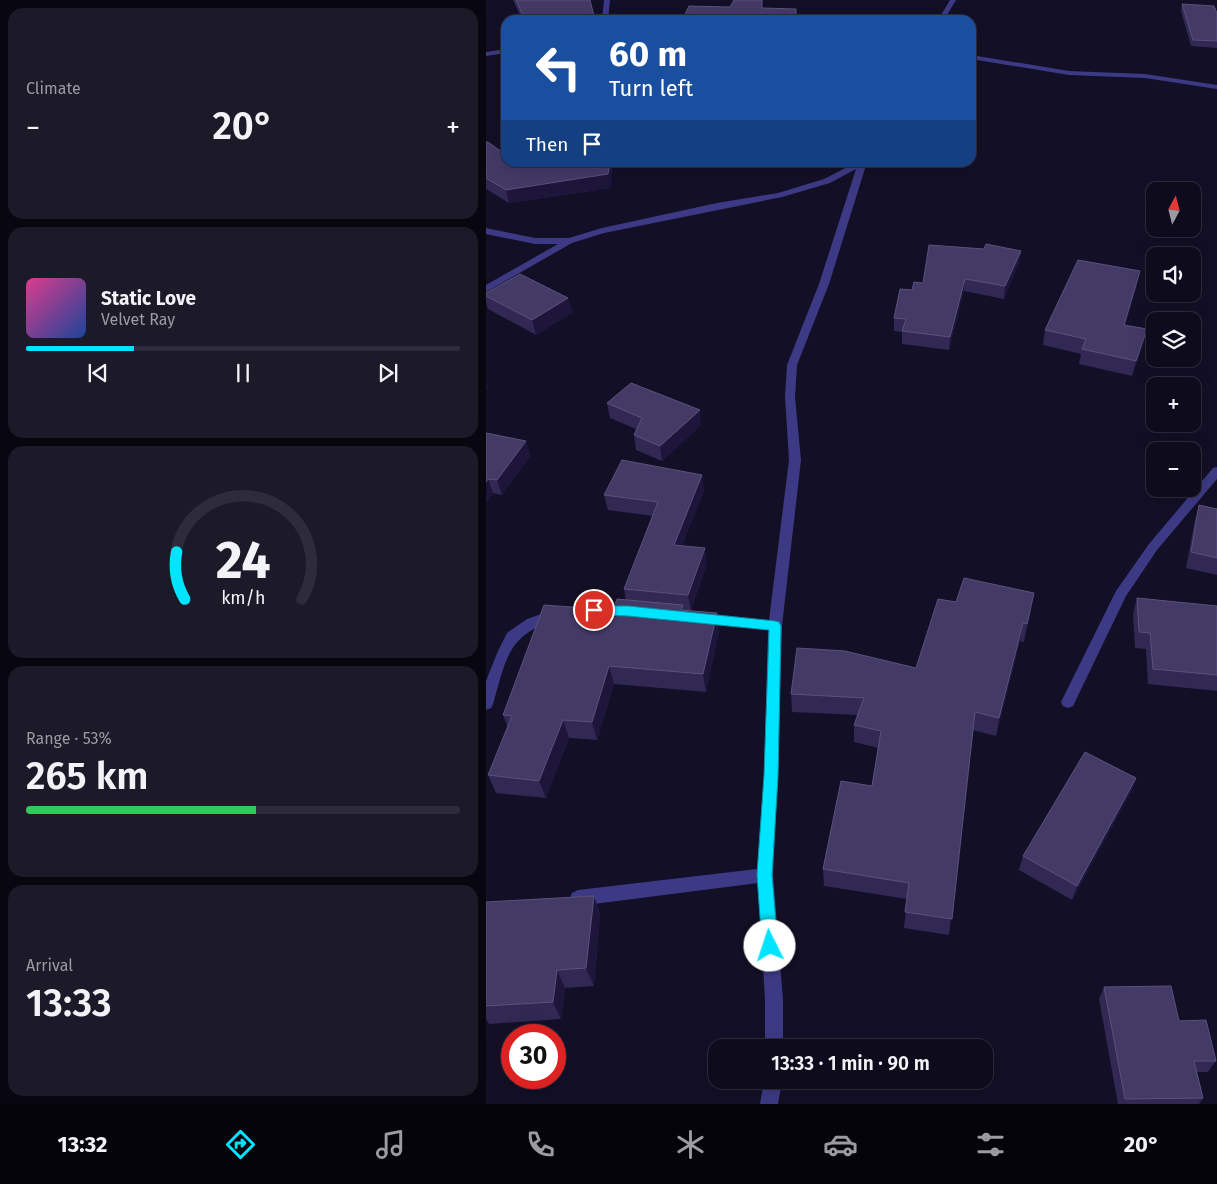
<!DOCTYPE html>
<html lang="en">
<head>
<meta charset="utf-8">
<style>
	:root { --surface:#0e0b1c; --page:#1c1929; --text:#f1f3f6; --muted:#9b9ba3; --line:#2e2b3b; --accent:#00e5ff }
	body { margin:0; font-family:"Fira Sans",sans-serif; background:var(--page); color:var(--text); height:100vh; display:flex; flex-direction:column; font-size:19px; white-space:nowrap }
	* { box-sizing:border-box; margin:0 }
	p { font-size:16px; color:var(--muted) }
	.icon { flex:none; width:28px; height:28px; fill:none; stroke:currentColor; stroke-width:2; stroke-linecap:round; stroke-linejoin:round }
	.map { position:relative; flex:1; overflow:hidden }
	.drawer { display:flex; flex-direction:column; gap:8px; padding:8px; background:#08060f; width:486px }
	.drawer>* { flex:none }
	.top-card { position:absolute; left:15px; top:15px; width:475px; height:152px; border-radius:15px; box-shadow:0 5px 20px #0002,0 0 0 1px var(--line); background:#1a4fa0; color:#fff; overflow:hidden }
	.needle { width:32px; rotate:7deg }
	.buttons { position:absolute; left:660px; top:182px; display:grid; gap:10px }
	.buttons a { display:grid; place-items:center; width:55px; height:55px; border-radius:10px; background:var(--surface); box-shadow:0 5px 20px #0002,0 0 0 1px var(--line); font-size:25px }
	.speed { position:absolute; left:15px; top:1024px; display:flex; gap:10px; font-size:25px; font-weight:700; text-align:center }
	.speed>* { display:grid; place-content:center; width:65px; height:65px; border-radius:50%; background:var(--surface); box-shadow:0 5px 20px #0002,0 0 0 1px var(--line); line-height:1 }
	.speed .limit { border:8px solid #d22; background:#fff; color:#111 }
	.pin { position:absolute; display:grid; place-items:center; width:42px; height:42px; color:#fff; margin:-21px; border:2px solid #fff; border-radius:50%; box-shadow:0 1px 5px #0007 }
	.me { position:absolute; width:55px; margin:-28px; rotate:356deg; stroke-linejoin:round; filter:drop-shadow(0 0 4px #0008) }
	.turn { display:flex; align-items:center; gap:18px; height:105px; padding:0 25px; font-size:22px }
	.turn .icon { width:65px; height:65px; stroke-width:2.5 }
	.turn b { display:block; font-size:35px; line-height:42px }
	.then { display:flex; align-items:center; height:48px; padding:0 25px; background:#0003; gap:10px; font-size:19px }
	.big { font-size:38px; font-weight:600; line-height:1.1 }
	.drawer .tile { flex:1; display:flex; flex-direction:column; justify-content:center; gap:8px; min-width:0; padding:0 18px; border-radius:15px; background:var(--page) }
	.drawer .dial { align-items:center; gap:0 }
	.dial svg { height:130px; overflow:visible; fill:none; stroke:var(--line); stroke-width:7; stroke-linecap:round; text-anchor:middle }
	.dial text { fill:var(--text); stroke:none }
	.song { display:flex; align-items:center; gap:15px }
	.cover { width:60px; height:60px; border-radius:8px; background:linear-gradient(135deg,hsl(330 70% 55%),hsl(220 70% 35%)) }
	.played { height:5px; border-radius:2px; background:linear-gradient(90deg,var(--accent) 25%,var(--line) 25%) }
	.keys { display:flex; justify-content:space-around; direction:ltr }
	.heat { display:flex; justify-content:space-between; align-items:center; font-size:28px; direction:ltr }
	.charge { height:8px; border-radius:4px; background:linear-gradient(90deg,#34c759 53%,var(--line) 0) }
	.trip { position:absolute; left:222px; top:1039px; width:285px; height:50px; border-radius:15px; background:var(--surface); box-shadow:0 5px 20px #0002,0 0 0 1px var(--line); font-weight:600; line-height:50px; text-align:center }
	.tab-bar { display:flex; height:80px; justify-content:space-around; align-items:center; background:#06040b; color:var(--muted) }
	.tab-bar .icon { width:35px; height:35px }
	.tab-bar .on { color:var(--accent) }
	.tab-bar b { font-size:22px; color:var(--text) }
	main { display:flex; flex:1; min-height:0 }
	.map>svg:first-child { display:block }
	.lines { fill:none; stroke-linecap:round; stroke-linejoin:round }
	.street { fill:#3d3a85; fill-rule:evenodd }
	.wall { fill:#312854 }
	.shaded-wall { fill:#1d163a }
	.building { fill:#433a66; stroke:#5a527e }
	.route { fill:#00e5ff; stroke:#0095a6 }
</style>
</head>
<body>
<main>
<section class="drawer">
<div class="tile"><p>Climate</p>
<div class="heat"><a>−</a><b class="big">20°</b><a>+</a></div>
</div>
<div class="tile">
<div class="song"><i class="cover"></i><div><b>Static Love</b><p>Velvet Ray</p></div></div>
<div class="played"></div>
<div class="keys"><svg class="icon" aria-label="previous" viewBox="0 0 24 24"><path d="M18 5L8 12l10 7zM5 5v14"/></svg><svg class="icon" aria-label="pause" viewBox="0 0 24 24"><path d="M8 5v14M16 5v14"/></svg><svg class="icon" aria-label="next" viewBox="0 0 24 24"><path d="M6 5l10 7-10 7zM19 5v14"/></svg></div>
</div>
<div class="tile dial"><svg viewBox="0 0 100 80">
<path d="M14 69A42 42 0 1 1 86 69"/>
<path d="M14 69A42 42 0 0 1 9 40" stroke="#00e5ff"/>
<text x="50" y="56" font-size="32" font-weight="700">24</text>
<text x="50" y="72" font-size="11">km/h</text>
</svg></div>
<div class="tile"><p>Range · 53%</p><b class="big">265 km</b><div class="charge"></div></div>
<div class="tile"><p>Arrival</p><b class="big">13:33</b></div>
</section>
<div class="map">
<svg width="731" height="1104" viewBox="0 0 731 1104">
	<rect width="100%" height="100%" fill="#130f26"/>
	<g class="lines">
		<g class="street">
			<path d="M118 0H124L122 20H116Z"/>
			<path d="M464 0H470L458 20H452Z"/>
			<path d="M20 49V53L0 56V52Z"/>
			<path d="M485 55 583 71 659 74 731 85V89L659 78 583 75 485 59Z"/>
			<path d="M371 162H381L343 284 311 365 309 397 315 460 296 626 292 776 287 875 297 1000V1048H279V1000L272 883 92 906 86 903 84 898 86 893 92 890 271 869 278 776 282 630 217 623 212 622 210 618 212 614 217 613 283 620 303 460 299 397 301 365 333 284 370 169 344 183 296 197 118 233 86 243 0 292V285L72 244H49L0 234V228L49 238H83L116 228 231 203 292 193 338 179Z"/>
			<path d="M731 467V479L671 550 640 596 587 706 582 708 577 706 575 702 630 591 663 544 727 468Z"/>
			<path d="M70 609 75 610 77 614 75 618C22 634 21 655 7 704L5 708 0 710V681L12 651 21 633 41 619Z"/>
			<path d="M278 1080H296L292 1104H274Z"/>
		</g>
	</g>
	<g class="wall">
		<path d="M27 0H104L109 20H36Z"/>
		<path d="M696 4 731 13V48L705 46 695 11Z"/>
		<path d="M0 142 30 162 125 188 23 203 0 189Z"/>
		<path d="M498 249 535 251 533 263 518 299 478 291 463 350 416 344V332L408 331V318L426 290Z"/>
		<path d="M651 285 639 325 657 345 646 376 593 364 595 354 557 345 559 330Z"/>
		<path d="M0 293 82 298 86 313 50 335 2 309 0 303Z"/>
		<path d="M121 403 215 425 176 461 150 450 148 435 150 429 124 418Z"/>
		<path d="M0 433 40 441 44 456 16 495 7 493 0 503Z"/>
		<path d="M218 491 196 545 221 563 205 610H198L233 631 220 692 128 684 111 740 83 738 60 798 10 793 2 775 22 728 17 715 127 610 140 600 138 589 167 516 122 510 118 495Z"/>
		<path d="M713 505 731 509V575L700 568 709 520Z"/>
		<path d="M651 598 731 606V691L662 684 660 649 649 648 647 614Z"/>
		<path d="M470 602 545 611 538 642 534 641 510 736 487 730 463 935 418 928 421 899 338 886 337 869 386 786 392 748 368 742V725L371 715 306 712 305 694 430 668Z"/>
		<path d="M650 778 645 792 586 900 533 870 537 856Z"/>
		<path d="M108 896 114 914 108 986 79 988 75 1019 3 1024 0 1019V902Z"/>
		<path d="M618 987 693 1021 730 1061 722 1072H711L717 1098 713 1104H632L613 999Z"/>
	</g>
	<g class="shaded-wall">
		<path d="M124 162H127L125 188 23 203 20 190Z"/>
		<path d="M535 251 533 263 518 299 519 286Z"/>
		<path d="M654 271 651 285 635 340 638 325Z"/>
		<path d="M479 279 478 291 463 350 464 337Z"/>
		<path d="M82 298 86 313 50 335 46 320Z"/>
		<path d="M661 329 657 345 646 376 650 361Z"/>
		<path d="M0 380 2 388 0 390Z"/>
		<path d="M214 410 215 425 176 461 174 446Z"/>
		<path d="M40 441 44 456 16 495 11 480Z"/>
		<path d="M216 475 218 491 190 560 188 545Z"/>
		<path d="M2 479 7 493 0 503V482Z"/>
		<path d="M219 548 221 563 205 610 202 595Z"/>
		<path d="M548 593 545 611 538 642 541 624Z"/>
		<path d="M231 613 233 631 220 692 217 674Z"/>
		<path d="M537 623 534 641 510 736 513 718Z"/>
		<path d="M123 666 128 684 111 740 106 722Z"/>
		<path d="M77 720 83 738 60 798 53 781Z"/>
		<path d="M650 778 645 792 586 900 591 886Z"/>
		<path d="M108 896 114 914 108 986 100 968Z"/>
		<path d="M71 970 79 988 75 1019 67 1002Z"/>
	</g>
	<g class="building">
		<path d="M30 0H104L109 20H49L48 17 47 20H39Z"/>
		<path d="M248 0H276V8L310 9V20H196L203 6 244 7Z"/>
		<path d="M696 4 728 6 731 13V41L707 40Z"/>
		<path d="M0 142H2L20 155V162H124L122 174 20 190 0 178Z"/>
		<path d="M500 244 535 251 519 286 479 279 464 337 416 331 420 319 408 318 414 289 426 290 428 282 437 283 443 245 498 249Z"/>
		<path d="M592 260 654 271 638 325 661 329 650 361 596 349 600 339 559 330Z"/>
		<path d="M34 274 82 298 46 320 0 296V293Z"/>
		<path d="M145 383 214 410 174 446 148 435 156 418 121 403Z"/>
		<path d="M0 433 40 441 11 480 2 479 0 482Z"/>
		<path d="M136 460 216 475 188 545 219 548 202 595 138 589 172 502 118 495Z"/>
		<path d="M713 505 731 509V558L705 552Z"/>
		<path d="M478 578 548 593 541 624 537 623 513 718 489 712 466 919 419 912 423 883 337 869 355 781 386 786 395 731 368 725 378 698 305 694 311 648 359 651 430 668 452 599 470 602Z"/>
		<path d="M651 598 731 606V675L667 669 664 633 653 632Z"/>
		<path d="M131 599 197 605 195 610 231 613 217 674 123 666 106 722 77 720 53 781 2 775 26 716 17 715 58 605 127 610Z"/>
		<path d="M599 752 650 778 591 886 537 856Z"/>
		<path d="M108 896 100 968 71 970 67 1002 0 1006V902Z"/>
		<path d="M685 986 693 1021 720 1020 730 1061H708L717 1098 639 1099 618 987Z"/>
	</g>
	<path class="route" d="M108 606H142L289 621 293 622 295 626 292 776 286 875 292 946 289 951 284 954 278 951 276 946 271 875 278 776 283 630 142 616 108 615 102 610Z"/>
</svg>
<div class="buttons">
<a><svg class="needle" viewBox="-14 -14 28 28"><path d="M0-13l5 13h-10z" fill="#e53935"/><path d="M0 13l5-13h-10z" fill="#9b9ba3"/></svg></a>
<a><svg class="icon" aria-label="sound" viewBox="0 0 24 24"><path d="M4 9h4l5-4v14l-5-4H4zM17 9q2 3 0 6"/></svg></a>
<a><svg class="icon" aria-label="layers" viewBox="0 0 24 24"><path d="M12 4l9 5-9 5-9-5zM3 14l9 5 9-5"/></svg></a>
<a>+</a>
<a>−</a>
</div>
<div class="speed"><div class="limit">30</div></div>
<div class="pin" style="left:108px;top:610px;background:#d93025"><svg class="icon" aria-label="arrive" viewBox="0 0 24 24"><path d="M6 21V4h12l-3 4 3 4H6"/></svg></div>
<svg class="me" style="left:284px;top:946px" viewBox="-20 -20 40 40"><circle r="19" fill="#fff"/><path d="M0-13L10 11 0 6-10 11z" fill="#00e5ff"/></svg>
<div class="trip">13:33 · 1 min · 90 m</div>
<div class="top-card">
<div class="turn"><svg class="icon" aria-label="left" viewBox="0 0 24 24"><path d="M17 20v-9H6M10 6l-5 5 5 5"/></svg><div><b>60 m</b>Turn left</div></div>
<div class="then">Then<svg class="icon" aria-label="arrive" viewBox="0 0 24 24"><path d="M6 21V4h12l-3 4 3 4H6"/></svg></div>
</div>
</div>
</main>
<nav class="tab-bar">
<b>13:32</b>
<svg class="icon on" aria-label="directions" viewBox="0 0 24 24"><path d="M12 3l9 9-9 9-9-9zM9 14v-3h6M13 9l2 2-2 2"/></svg>
<svg class="icon" aria-label="music" viewBox="0 0 24 24"><path d="M9 18V5l10-2v13"/><circle cx="6" cy="18" r="3"/><circle cx="16" cy="16" r="3"/></svg>
<svg class="icon" aria-label="phone" viewBox="0 0 24 24"><path d="M5 4h4l2 5-3 2q2 4 5 5l2-3 5 2v4C11 20 4 13 5 4z"/></svg>
<svg class="icon" aria-label="climate" viewBox="0 0 24 24"><path d="M12 3v18M4 7l16 10M4 17L20 7"/></svg>
<svg class="icon" aria-label="car" viewBox="0 0 24 24"><path d="M5 17H2v-5l4-1 3-4h7l3 4 3 1v5h-3M9 17h6M6 11h13"/><circle cx="7" cy="17" r="2"/><circle cx="17" cy="17" r="2"/></svg>
<svg class="icon" aria-label="filters" viewBox="0 0 24 24"><path d="M4 7h16M4 17h16"/><circle cx="9" cy="7" r="2"/><circle cx="15" cy="17" r="2"/></svg>
<b>20°</b>
</nav>
</body>
</html>
